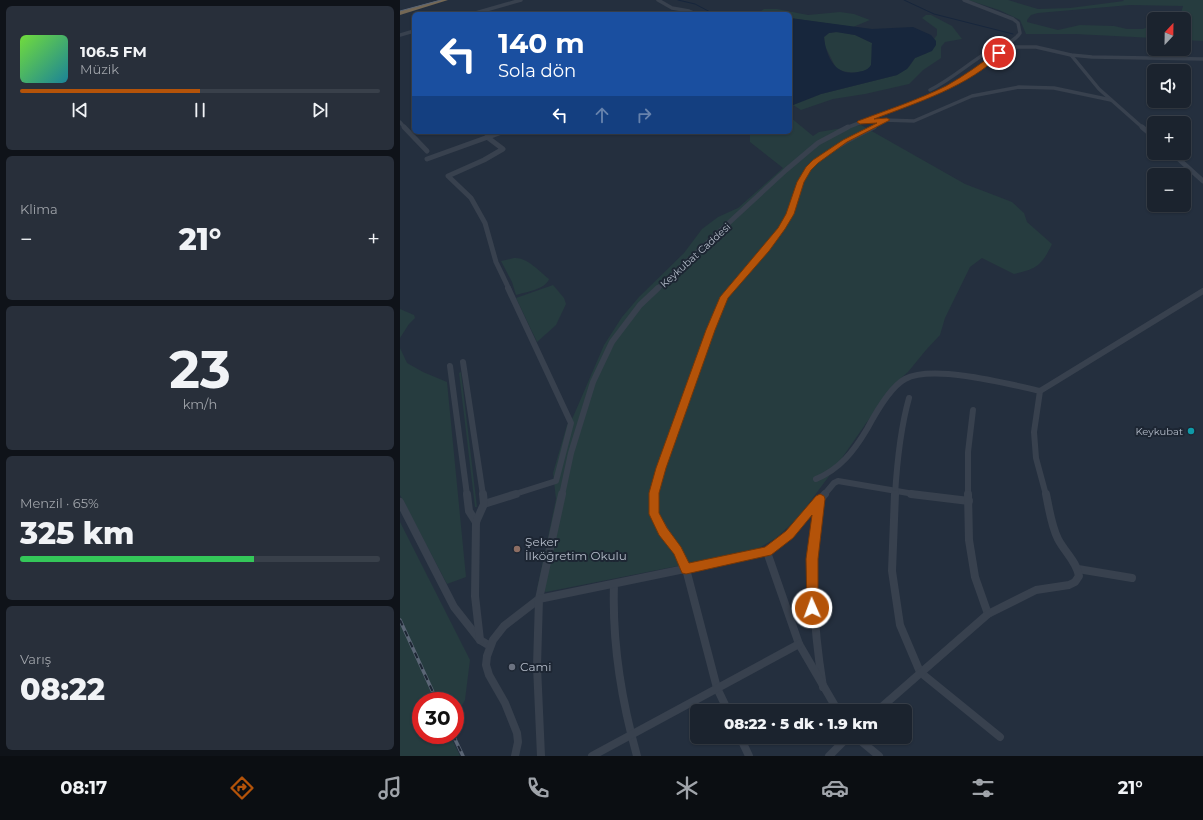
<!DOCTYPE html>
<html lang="tr">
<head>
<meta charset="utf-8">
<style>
	:root { --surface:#1b232e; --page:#282f3a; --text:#f1f3f6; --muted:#a0a4aa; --line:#39404a; --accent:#b45309 }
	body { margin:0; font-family:Montserrat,sans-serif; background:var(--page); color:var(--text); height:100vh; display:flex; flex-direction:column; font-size:15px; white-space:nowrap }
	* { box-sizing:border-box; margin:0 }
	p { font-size:13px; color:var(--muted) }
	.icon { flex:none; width:22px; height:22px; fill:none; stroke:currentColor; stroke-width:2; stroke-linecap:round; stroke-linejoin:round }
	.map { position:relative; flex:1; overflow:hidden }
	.drawer { display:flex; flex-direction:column; gap:6px; padding:6px; background:#0f1319; width:400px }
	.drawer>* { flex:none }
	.guide { position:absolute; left:12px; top:12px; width:380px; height:122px; border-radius:6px; box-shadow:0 1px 3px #0004,0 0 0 1px var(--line); background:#1a4fa0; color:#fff; overflow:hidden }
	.needle { width:26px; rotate:22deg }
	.tools { position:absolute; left:747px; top:12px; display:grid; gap:8px }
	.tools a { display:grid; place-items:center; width:44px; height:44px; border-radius:6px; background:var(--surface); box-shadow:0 1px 3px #0004,0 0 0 1px var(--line); font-size:20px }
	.speed { position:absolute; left:12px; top:692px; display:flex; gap:8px; font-size:20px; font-weight:700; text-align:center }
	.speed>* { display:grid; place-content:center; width:52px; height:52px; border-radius:50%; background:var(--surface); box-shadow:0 1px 3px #0004,0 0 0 1px var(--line); line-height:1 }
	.speed .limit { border:6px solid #d22; background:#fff; color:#111 }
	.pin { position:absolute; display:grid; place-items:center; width:34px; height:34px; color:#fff; margin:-17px; border:2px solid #fff; border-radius:50%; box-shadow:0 1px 4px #0007 }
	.me { position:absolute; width:44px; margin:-22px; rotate:358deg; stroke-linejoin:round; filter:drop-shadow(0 0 3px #0008) }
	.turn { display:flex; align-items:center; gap:14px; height:84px; padding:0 20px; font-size:18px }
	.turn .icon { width:52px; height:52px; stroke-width:2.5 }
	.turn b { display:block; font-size:28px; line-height:34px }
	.lanes { display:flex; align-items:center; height:38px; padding:0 20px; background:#0003; justify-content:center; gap:20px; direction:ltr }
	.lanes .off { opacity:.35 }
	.big { font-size:30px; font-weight:800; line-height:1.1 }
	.drawer .tile { flex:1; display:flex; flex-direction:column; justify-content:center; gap:6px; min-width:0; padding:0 14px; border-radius:6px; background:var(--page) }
	.drawer .dial { align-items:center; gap:0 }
	.dial b { font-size:52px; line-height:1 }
	.song { display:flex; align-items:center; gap:12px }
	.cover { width:48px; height:48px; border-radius:6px; background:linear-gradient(135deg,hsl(100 70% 55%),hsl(190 70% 35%)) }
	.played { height:4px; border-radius:2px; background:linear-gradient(90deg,var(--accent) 50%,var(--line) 50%) }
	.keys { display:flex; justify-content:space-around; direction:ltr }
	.heat { display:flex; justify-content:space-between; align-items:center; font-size:22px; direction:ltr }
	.charge { height:6px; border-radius:3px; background:linear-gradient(90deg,#34c759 65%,var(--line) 0) }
	.trip { position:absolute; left:290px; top:704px; width:222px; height:40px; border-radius:6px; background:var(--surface); box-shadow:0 1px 3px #0004,0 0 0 1px var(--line); font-weight:800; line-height:40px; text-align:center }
	.dock { display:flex; height:64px; justify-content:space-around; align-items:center; background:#0b0e12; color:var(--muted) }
	.dock .icon { width:28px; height:28px }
	.dock .current { color:var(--accent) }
	.dock b { font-size:18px; color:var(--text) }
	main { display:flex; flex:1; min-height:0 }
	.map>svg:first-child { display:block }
	.green { fill:#263c3f }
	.water { fill:#17263c; fill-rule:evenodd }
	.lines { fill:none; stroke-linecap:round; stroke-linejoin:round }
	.stream { stroke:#17263c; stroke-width:1 }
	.minor-far3 { stroke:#38414e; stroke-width:3.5 }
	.minor-far2 { stroke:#38414e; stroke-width:5 }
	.minor-far1 { stroke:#38414e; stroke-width:6 }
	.minor { stroke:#38414e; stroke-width:8 }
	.highway { fill:#746855; fill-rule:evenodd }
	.tram { stroke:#5a6575; stroke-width:1 }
	.rail-casing { stroke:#5a6575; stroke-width:3.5 }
	.rail { stroke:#1d2633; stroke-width:2; stroke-dasharray:6; stroke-linecap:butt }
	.route { fill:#b45309; stroke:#753606 }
	.culture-dot { fill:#0f9aa8; stroke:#1d2633; stroke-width:1.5 }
	.education-dot { fill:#8d6e63; stroke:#1d2633; stroke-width:1.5 }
	.worship-dot { fill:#6b7280; stroke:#1d2633; stroke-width:1.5 }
	.labels { text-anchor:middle; stroke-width:4; stroke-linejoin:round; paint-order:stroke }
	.street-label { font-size:10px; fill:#b4bcc9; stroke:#1d2633 }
	.poi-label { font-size:10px; fill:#b4bcc9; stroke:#1d2633; text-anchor:end }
	.near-poi-label { font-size:12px; fill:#b4bcc9; stroke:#1d2633; text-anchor:start }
</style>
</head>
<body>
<main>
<section class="drawer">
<div class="tile">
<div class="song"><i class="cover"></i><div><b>106.5 FM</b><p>Müzik</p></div></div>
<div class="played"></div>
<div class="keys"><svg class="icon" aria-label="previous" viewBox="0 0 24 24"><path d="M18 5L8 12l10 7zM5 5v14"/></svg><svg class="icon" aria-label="pause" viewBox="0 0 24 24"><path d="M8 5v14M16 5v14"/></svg><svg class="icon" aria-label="next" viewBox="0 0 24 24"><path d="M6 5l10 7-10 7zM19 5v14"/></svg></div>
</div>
<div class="tile"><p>Klima</p>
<div class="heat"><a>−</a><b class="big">21°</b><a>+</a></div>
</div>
<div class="tile dial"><b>23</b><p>km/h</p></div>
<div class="tile"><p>Menzil · 65%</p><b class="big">325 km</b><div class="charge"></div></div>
<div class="tile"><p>Varış</p><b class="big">08:22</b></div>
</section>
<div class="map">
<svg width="803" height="756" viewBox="0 0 803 756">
	<rect width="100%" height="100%" fill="#242f3e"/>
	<g class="green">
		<path d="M568 0H608L638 9 670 8 724 1 723 0H803V41L784 40V19H771L781 13 783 6 730 5 638 13 631 15 627 20V22L658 30 680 25 714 26 727 29H743L754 24V38L675 34H626L620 20 599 10Z"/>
		<path d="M364 9H377L408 15 440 12 454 14 470 20 453 27 390 18V14H366V12L361 11Z"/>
		<path d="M531 15 552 26 562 39 545 42 541 47V58L523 70 509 84 465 94 433 99 401 110 393 105 421 94 497 75 509 67 515 58 527 53 536 42 534 39 537 35V29L522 18 526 15Z"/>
		<path d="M438 32 455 35 472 43C471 49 473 59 471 65 467 76 443 73 436 68L425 46 424 37 429 33Z"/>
		<path d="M390 117 413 136 419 132 461 125 565 184 612 202 624 213 627 222 652 244C642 265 637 269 614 274L582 258 570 267 545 318 540 335 526 350 508 372 492 386 435 468 398 518 376 538 354 551 146 592 137 589 156 499 153 473 167 425 173 417 204 345 222 317 239 297 284 253 302 229 318 217 338 208 383 168 350 142V132H390Z"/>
		<path d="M114 258C127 257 139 271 149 279 145 290 125 292 116 295L112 282 101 261Z"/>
		<path d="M153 285 164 298 166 304 156 325 137 342 116 298Z"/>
		<path d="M0 309 14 315 15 318 9 324 0 338Z"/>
		<path d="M0 348 7 363 23 372 47 382 66 577 47 584 0 495Z"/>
		<path d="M61 372 77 507H75L59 373Z"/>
		<path d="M0 522 70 660 65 700 55 718V701H21V735H50L60 756H0Z"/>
	</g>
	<path class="water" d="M390 18 472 29 513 27 531 35 536 41V45L532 51 515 58 507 69 497 75 421 94 393 105 390 103ZM436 32 455 35 472 43 471 65C468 70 463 71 458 72 435 77 426 56 424 37L429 33Z"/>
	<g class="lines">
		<g class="stream">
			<path d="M278 0 295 4 314 14"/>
			<path d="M504 0 534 14 613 34"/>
		</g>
		<g class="minor-far3">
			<path d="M258 0 272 8 289 11 296 14"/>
			<path d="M72 14 121 0"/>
			<path d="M0 35 14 31"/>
			<path d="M671 55 699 89 743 128"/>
			<path d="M530 90C552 79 570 62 591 50 601 44 613 44 620 33L618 23 613 19 564 0"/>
			<path d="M484 120 514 121 572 96 619 87 654 88 711 100"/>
			<path d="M0 122 5 128"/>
			<path d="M446 128 522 99 548 87 577 70 599 53 615 47H636L671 55 692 57 803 59"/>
			<path d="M472 128 487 120"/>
		</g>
		<g class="minor-far2">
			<path d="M4 127 27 151"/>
			<path d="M742 127 754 137"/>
			<path d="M87 137 103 149 84 160 48 176 71 198 85 223 96 262 109 289"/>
			<path d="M772 153 803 181"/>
			<path d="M27 159 102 132"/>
			<path d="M257 289 386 170 418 143 448 127"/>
			<path d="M330 289C346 268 368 251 382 229 392 213 394 194 402 178 413 157 453 137 474 127"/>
		</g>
		<g class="minor-far1">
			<path d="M108 288 171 423 156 481 112 495"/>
			<path d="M63 362 83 495"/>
			<path d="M50 366 67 495"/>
			<path d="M640 391 634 432 636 458 646 495"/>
			<path d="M416 479C440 469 454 451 467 429 475 414 490 387 505 379 533 364 609 384 640 391L803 291"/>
			<path d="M162 495 171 453 193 382 212 342 240 305 258 288"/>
			<path d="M254 495 257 479 310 330 324 297 331 288"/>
			<path d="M424 495 434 483 438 481 520 495"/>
			<path d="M495 495C497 462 500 430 509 398"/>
			<path d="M568 495V452L573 410"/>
		</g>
		<g class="minor">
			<path d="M67 494 69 511 76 522"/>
			<path d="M254 494V509L256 516 277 550 286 569 317 688 328 711"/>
			<path d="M495 494 492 571 500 625 520 672 600 737"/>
			<path d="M511 494 569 501"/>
			<path d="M568 494 569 540 575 577 588 614"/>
			<path d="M420 500C409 563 413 624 423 687"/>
			<path d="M0 502 54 607 80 640 90 646"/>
			<path d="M84 504 116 494"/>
			<path d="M367 552 399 644 438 711"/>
			<path d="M678 569 732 578"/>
			<path d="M214 584C212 643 221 699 237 756"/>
			<path d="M80 640 75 596 76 522 84 504 83 494"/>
			<path d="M477 711 588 614 636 590 669 585 675 582 679 576C677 562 664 551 658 539 651 525 649 508 646 494"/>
			<path d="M340 737 349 756"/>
			<path d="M456 737 479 756"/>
			<path d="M115 756 118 742 117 733 105 703 89 675 86 665 87 656 93 640 104 626 139 599 162 494"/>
			<path d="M141 756 137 666 139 599 367 552C390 536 407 515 425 494"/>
			<path d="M192 756 399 644"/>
			<path d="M429 756 448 737"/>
		</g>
		<path class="highway" d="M40 0H48L0 15V11Z"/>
		<path class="tram" d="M0 11 41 0"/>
		<defs>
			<g id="rail">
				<path d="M0 620 37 701"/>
				<path d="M53 735 63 756"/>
			</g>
		</defs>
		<use href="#rail" class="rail-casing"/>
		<use href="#rail" class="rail"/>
	</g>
	<path class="route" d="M597 52 602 53C570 86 516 103 474 119L487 118 490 120 447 142 418 163 411 170 404 182 394 214 385 229 369 251 328 298 315 330 266 468 259 493V513L267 528 281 547 289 563 365 547 386 531 416 496 420 494 424 496 425 499 418 559V608L416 612 412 613 408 612 407 608 406 559 412 515 393 538 371 555 286 574 282 573 274 554 259 535 249 514V493L256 468 306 330 320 297 378 228 386 214 397 182 406 167 413 160 443 140 477 123 460 124 457 122 458 121C487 110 518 100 546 86 564 76 580 64 597 52Z"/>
	<circle class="culture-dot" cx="791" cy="431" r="4"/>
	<circle class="education-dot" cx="117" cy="549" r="4"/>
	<circle class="worship-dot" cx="112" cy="667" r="4"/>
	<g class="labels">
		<g class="street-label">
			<text transform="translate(295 255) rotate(-42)" y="4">Keykubat Caddesi</text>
		</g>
		<g class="poi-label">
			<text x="783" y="435">Keykubat</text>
		</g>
		<g class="near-poi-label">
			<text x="125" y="546">Şeker<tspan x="125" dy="14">İlköğretim Okulu</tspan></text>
			<text x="120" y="671">Cami</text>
		</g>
	</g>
</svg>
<div class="tools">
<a><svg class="needle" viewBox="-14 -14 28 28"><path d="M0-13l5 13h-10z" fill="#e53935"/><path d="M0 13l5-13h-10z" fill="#a0a4aa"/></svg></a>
<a><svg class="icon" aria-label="sound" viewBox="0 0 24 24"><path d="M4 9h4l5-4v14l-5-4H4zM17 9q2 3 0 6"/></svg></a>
<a>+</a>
<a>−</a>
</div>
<div class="speed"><div class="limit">30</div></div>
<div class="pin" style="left:599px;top:53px;background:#d93025"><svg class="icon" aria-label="arrive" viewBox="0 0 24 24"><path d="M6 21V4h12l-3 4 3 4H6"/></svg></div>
<svg class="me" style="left:412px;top:608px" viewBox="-20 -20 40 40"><circle r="17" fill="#b45309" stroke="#fff" stroke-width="3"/><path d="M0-11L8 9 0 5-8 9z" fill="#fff"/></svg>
<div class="trip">08:22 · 5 dk · 1.9 km</div>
<div class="guide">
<div class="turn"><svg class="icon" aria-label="left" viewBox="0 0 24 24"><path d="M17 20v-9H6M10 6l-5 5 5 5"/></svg><div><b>140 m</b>Sola dön</div></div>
<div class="lanes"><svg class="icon" aria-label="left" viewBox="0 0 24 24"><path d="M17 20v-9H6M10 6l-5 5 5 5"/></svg><svg class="icon off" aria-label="ahead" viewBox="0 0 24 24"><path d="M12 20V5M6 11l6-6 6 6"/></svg><svg class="icon off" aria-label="right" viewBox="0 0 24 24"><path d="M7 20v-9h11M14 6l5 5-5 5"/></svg></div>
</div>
</div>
</main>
<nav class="dock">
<b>08:17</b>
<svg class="icon current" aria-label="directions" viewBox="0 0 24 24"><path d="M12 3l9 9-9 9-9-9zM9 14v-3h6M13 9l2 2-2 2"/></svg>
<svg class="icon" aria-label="music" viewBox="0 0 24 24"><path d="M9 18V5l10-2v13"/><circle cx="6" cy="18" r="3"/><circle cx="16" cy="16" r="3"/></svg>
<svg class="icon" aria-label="phone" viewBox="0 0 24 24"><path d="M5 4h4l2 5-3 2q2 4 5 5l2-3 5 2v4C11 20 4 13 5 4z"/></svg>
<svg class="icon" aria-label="climate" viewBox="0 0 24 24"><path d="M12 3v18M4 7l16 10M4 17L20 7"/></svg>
<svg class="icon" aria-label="car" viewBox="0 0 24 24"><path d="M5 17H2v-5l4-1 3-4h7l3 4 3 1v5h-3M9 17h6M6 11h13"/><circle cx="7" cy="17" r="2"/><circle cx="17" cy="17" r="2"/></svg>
<svg class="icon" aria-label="filters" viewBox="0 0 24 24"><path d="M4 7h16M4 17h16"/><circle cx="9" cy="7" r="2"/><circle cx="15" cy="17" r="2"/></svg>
<b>21°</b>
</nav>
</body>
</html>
